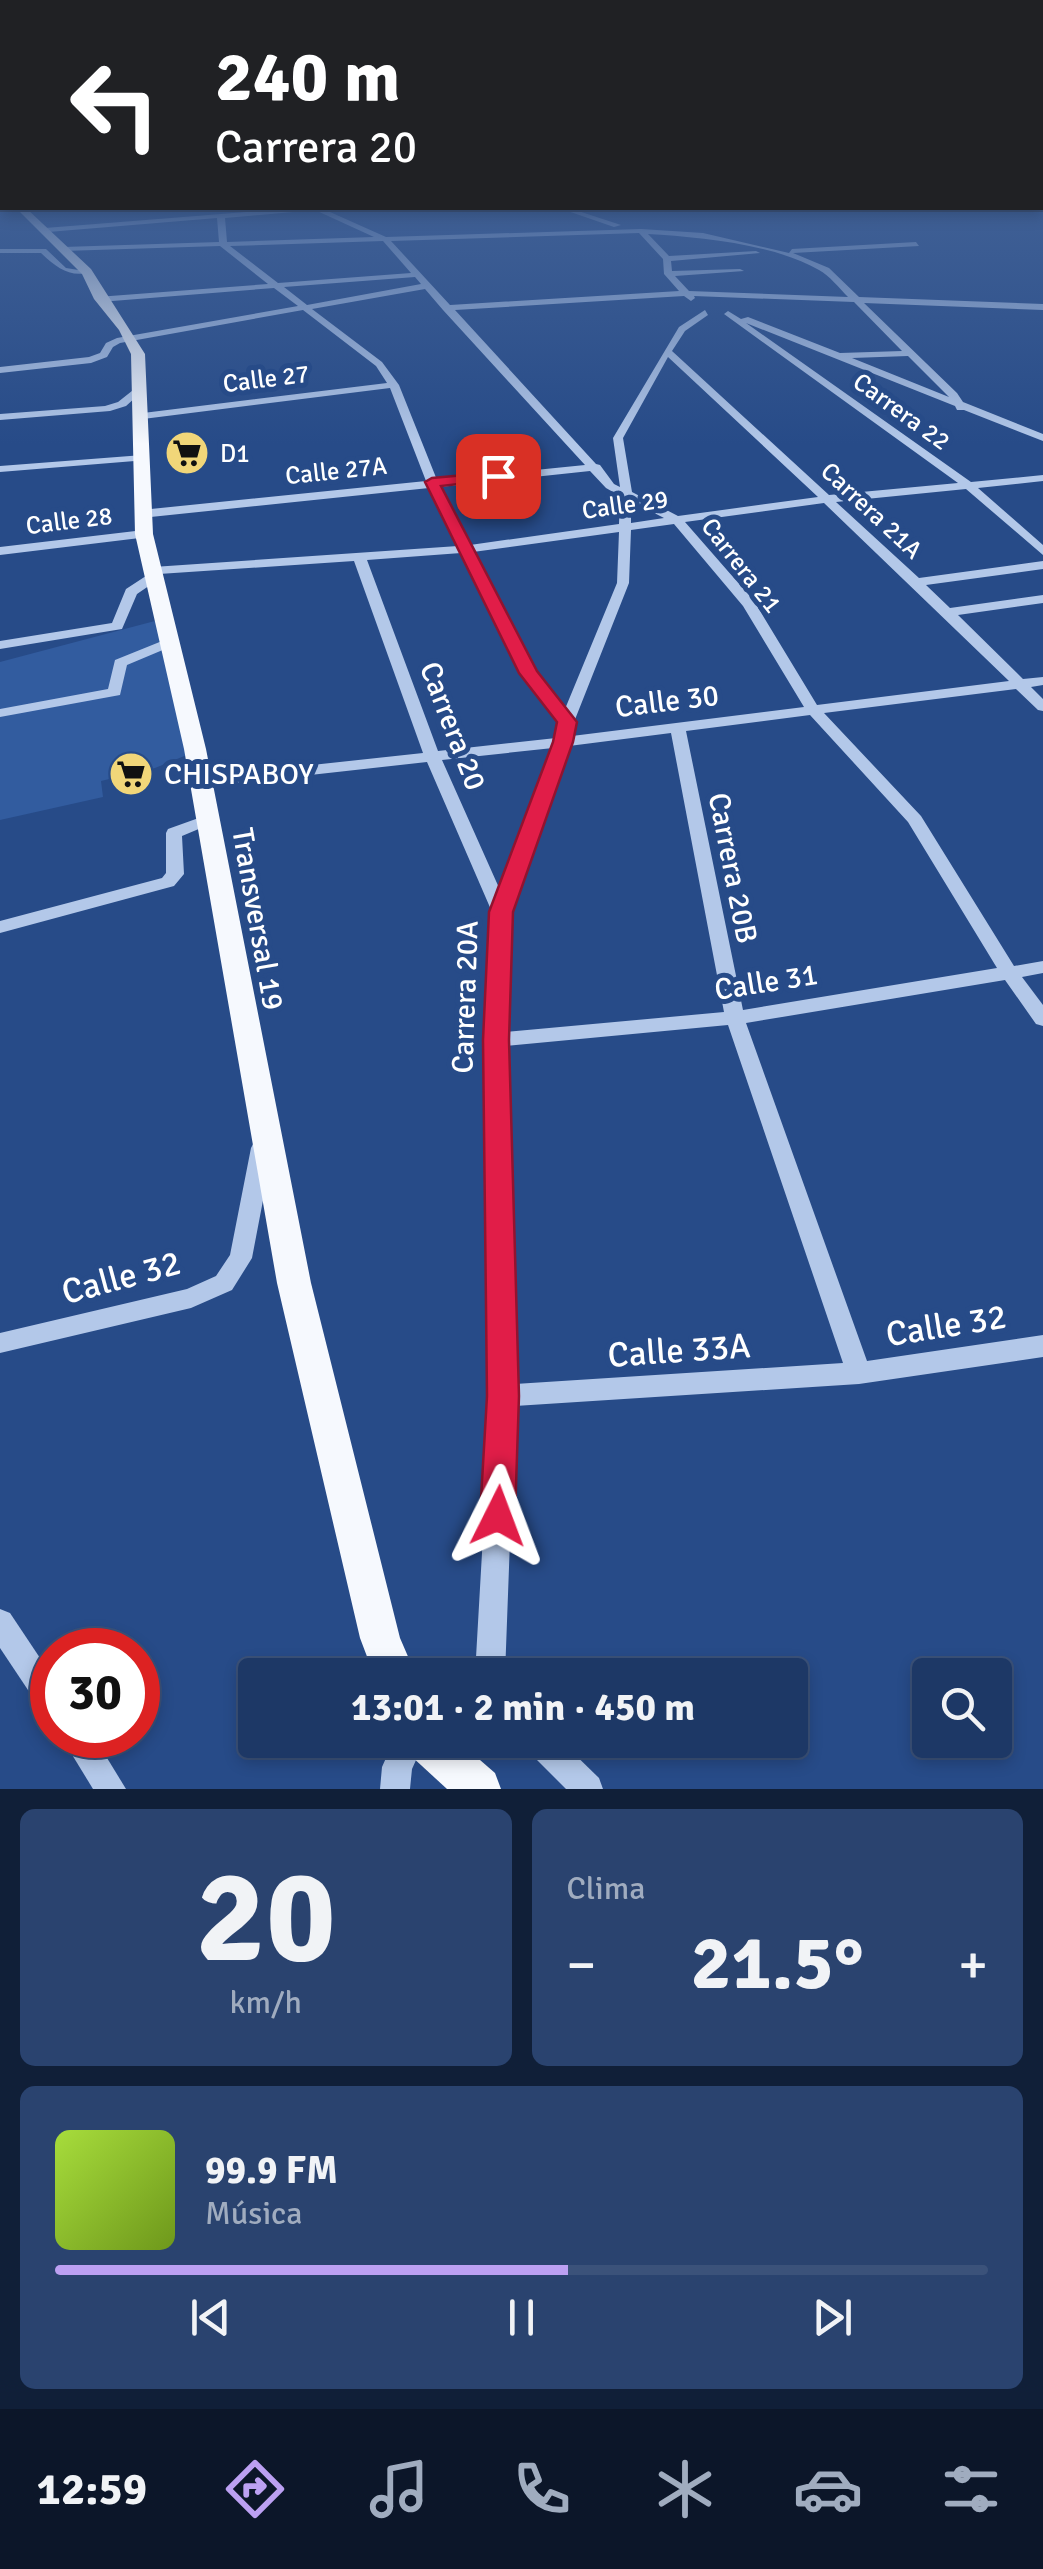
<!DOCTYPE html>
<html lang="es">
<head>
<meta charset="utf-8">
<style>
	:root { --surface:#1d3866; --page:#2a436f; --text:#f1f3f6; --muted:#a0acbf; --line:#3b527a; --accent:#bca0f2 }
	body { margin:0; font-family:Signika,sans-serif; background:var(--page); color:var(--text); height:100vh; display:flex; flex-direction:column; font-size:38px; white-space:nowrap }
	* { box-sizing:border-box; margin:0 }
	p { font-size:32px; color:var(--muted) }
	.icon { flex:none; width:55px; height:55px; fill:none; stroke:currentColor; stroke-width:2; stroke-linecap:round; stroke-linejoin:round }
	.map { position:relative; height:1789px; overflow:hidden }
	.side { display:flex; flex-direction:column; gap:20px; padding:20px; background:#101f38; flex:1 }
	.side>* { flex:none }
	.hud { position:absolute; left:0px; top:0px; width:1045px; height:210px; box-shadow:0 5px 15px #0003,0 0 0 2px var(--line); background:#202124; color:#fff; overflow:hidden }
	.controls { position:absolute; left:912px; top:1658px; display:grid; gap:20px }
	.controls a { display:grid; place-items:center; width:100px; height:100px; border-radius:10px; background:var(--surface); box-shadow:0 5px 15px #0003,0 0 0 2px var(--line); font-size:50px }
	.speed { position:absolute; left:30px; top:1628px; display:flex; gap:20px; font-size:50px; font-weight:700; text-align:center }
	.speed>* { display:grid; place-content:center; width:130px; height:130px; border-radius:50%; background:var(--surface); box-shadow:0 5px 15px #0003,0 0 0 2px var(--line); line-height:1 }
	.speed .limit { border:15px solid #d22; background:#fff; color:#111 }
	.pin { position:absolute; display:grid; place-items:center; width:85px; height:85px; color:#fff; margin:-42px; border-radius:20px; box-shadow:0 5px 15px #0006 }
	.me { position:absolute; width:110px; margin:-55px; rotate:3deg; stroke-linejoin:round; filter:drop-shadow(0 0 8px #0008) }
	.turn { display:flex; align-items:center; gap:35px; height:210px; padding:0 50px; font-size:45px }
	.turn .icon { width:130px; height:130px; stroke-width:2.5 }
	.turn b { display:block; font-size:70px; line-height:85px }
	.big { font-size:75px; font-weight:700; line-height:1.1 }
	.side .tile { flex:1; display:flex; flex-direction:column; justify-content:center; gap:15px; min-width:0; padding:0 35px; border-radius:15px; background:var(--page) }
	.side .dial { align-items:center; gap:0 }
	.dial b { font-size:130px; line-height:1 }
	.song { display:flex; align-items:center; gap:30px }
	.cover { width:120px; height:120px; border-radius:15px; background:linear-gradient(135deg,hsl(80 70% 55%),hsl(80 70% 35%)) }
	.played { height:10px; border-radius:5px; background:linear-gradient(90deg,var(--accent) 55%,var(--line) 55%) }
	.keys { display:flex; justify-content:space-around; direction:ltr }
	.heat { display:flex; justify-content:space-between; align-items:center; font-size:55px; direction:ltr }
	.side .tiles { flex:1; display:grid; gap:20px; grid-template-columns:1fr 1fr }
	.tile:last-child { grid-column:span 2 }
	.trip { position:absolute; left:238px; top:1658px; width:570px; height:100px; border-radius:10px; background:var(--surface); box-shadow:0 5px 15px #0003,0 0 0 2px var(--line); font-weight:700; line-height:100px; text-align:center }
	.tabs { display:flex; height:160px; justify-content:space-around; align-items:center; background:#0c1629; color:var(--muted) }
	.tabs .icon { width:70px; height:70px }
	.tabs .selected { color:var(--accent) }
	.tabs b { font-size:45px; color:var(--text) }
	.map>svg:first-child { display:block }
	.green { fill:#325c9f }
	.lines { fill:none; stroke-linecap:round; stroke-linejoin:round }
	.minor { fill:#b3c8e9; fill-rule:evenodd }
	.major { fill:#f6f9fe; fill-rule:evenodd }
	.route { fill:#e11d48; stroke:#92132f; stroke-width:2.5 }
	.labels { text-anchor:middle; stroke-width:10; stroke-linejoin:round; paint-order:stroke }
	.far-street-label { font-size:25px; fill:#fff; stroke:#274b88 }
	.far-poi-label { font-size:25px; fill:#fff; stroke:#274b88; text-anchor:start }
	.street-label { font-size:30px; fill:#fff; stroke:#274b88 }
	.poi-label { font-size:30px; fill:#fff; stroke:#274b88; text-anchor:start }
	.near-street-label { font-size:35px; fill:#fff; stroke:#274b88 }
</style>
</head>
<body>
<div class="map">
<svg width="1043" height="1789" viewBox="0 0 1043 1789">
	<rect width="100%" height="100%" fill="#274b88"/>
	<path class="green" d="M170 617 199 750 155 768 101 781 103 797 0 820V662Z"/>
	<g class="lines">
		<g class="minor">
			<path d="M296 208H321L386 237 641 229 703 233 789 253 792 249 916 242 919 246 793 253 829 268 859 297 1043 304V310L864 303 957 393 963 402 1043 434V441L964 410H957L955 406 746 323 971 482 1043 475V481L978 488 1043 545V555L966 489 836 502 919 578 1043 561V569L926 585 950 608 1043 595V603L958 615 1023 679 1043 677V685L1031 687 1043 699V711L1038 710 1016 689 824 713 921 816 1014 966 1043 961V973L1022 977 1043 1005V1026L1036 1024 1005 980 746 1023 867 1361 1043 1335V1357L859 1384 515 1406 505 1675H475L491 1396 486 1040 492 912 427 762 201 787 193 782 201 777 423 753 354 561 159 574V579L137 594 122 629 0 649V641L112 623 126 589 149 574 147 571 153 567 458 546 429 488 141 518 135 514 141 510 426 481 390 388 143 419 138 416 143 413 387 383 376 366 303 310 120 343 113 347 107 357 91 363 0 373V367L89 357 100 353 106 343 117 338 298 306 274 288 100 302 97 297 268 284 220 246 63 251 59 249 63 247 219 242 217 218 48 232 45 228ZM315 210 374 237 227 242 225 218ZM639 233 663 259 664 274 679 291 450 305 391 241ZM648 234C699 237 774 244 819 270 830 276 839 288 848 297L689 291 675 276 744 271 740 269 672 271 671 261 760 253 756 251 669 256ZM383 241 411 273 278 283 230 246ZM415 277 421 284 307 305 284 287ZM425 289 443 310 585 465 437 480 399 385 382 362 312 309ZM684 296 691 301 695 298 694 296 854 302 902 351 840 353 748 317 741 319 728 311 724 314 958 483 829 495 672 351 685 331 708 315 705 310 679 327 613 438 620 487 614 484 600 465 596 464 455 310ZM908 356 949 397 852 358ZM668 357 818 497 678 516 632 492 623 438ZM590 471 606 488 620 496 619 524 470 545 440 487ZM631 501 664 518 631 523ZM824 503 1009 681 817 705 754 601 685 522ZM674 524 743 606 804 707 572 736 574 722 629 583 631 530ZM619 532 617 583 565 709 535 672 473 552ZM461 553 521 673 559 722 556 738 438 751 367 560ZM810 715 908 822 997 968 743 1010 686 731ZM671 733 724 1012 506 1032 510 912 569 746ZM553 748 500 890 442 760ZM728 1025 843 1363 515 1384 506 1046Z"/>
			<path d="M559 208H569L621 225 614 227Z"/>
			<path d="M0 249H46L66 268 91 272C70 278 57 268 41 253H0Z"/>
			<path d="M142 383 146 384V388L126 406 110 411 0 420V414L105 406 118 402Z"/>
			<path d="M143 455 147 456V460L0 472V466Z"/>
			<path d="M144 530 148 531V537L0 555V547Z"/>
			<path d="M172 637 177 638V644L127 665 120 695 0 717V709L108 689 115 660Z"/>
			<path d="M207 815 215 820 213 823 182 836 184 874 174 886 0 933V921L162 878 166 873V833L168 829Z"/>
			<path d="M262 1140 270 1142 273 1148 252 1258 232 1290 191 1308 0 1353V1333L187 1289 216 1276 230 1255 251 1148 254 1142Z"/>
			<path d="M0 1609 10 1613 52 1676V1716L42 1711 0 1648Z"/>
			<path d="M60 1735H93L126 1789H93Z"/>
			<path d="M394 1740H425L412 1769 410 1789H380L382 1767Z"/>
			<path d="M524 1740H560L599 1778 603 1789H566L528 1751Z"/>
		</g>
		<g class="major">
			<path d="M16 208H26L91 269 145 354 153 534 206 749 311 1283 400 1638 416 1675H374L360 1638 277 1283 184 749 135 534 131 354 119 330 94 299 82 274Z"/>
			<path d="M404 1740H457L495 1773 501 1789H447L410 1755Z"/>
		</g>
	</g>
	<linearGradient id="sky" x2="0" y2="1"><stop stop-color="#15294b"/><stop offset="0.43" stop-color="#416196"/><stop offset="1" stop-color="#416196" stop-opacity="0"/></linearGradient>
	<rect width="1043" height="444" fill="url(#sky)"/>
	<path class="route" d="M498 472 503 473V479L441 486 537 671 577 722 573 742 513 912 509 1040 519 1396 515 1516 510 1527 498 1532 485 1527 480 1516 487 1396 483 1040 489 912 553 742 557 722 519 673 425 482 432 478Z"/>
	<defs>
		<symbol id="supermarket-disc" viewBox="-11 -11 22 22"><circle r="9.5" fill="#f1d679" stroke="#274b88"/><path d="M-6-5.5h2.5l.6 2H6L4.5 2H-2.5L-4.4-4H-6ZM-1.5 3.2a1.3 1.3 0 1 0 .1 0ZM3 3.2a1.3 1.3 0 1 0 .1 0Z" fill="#111"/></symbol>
	</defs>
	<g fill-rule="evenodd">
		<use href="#supermarket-disc" x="162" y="428" width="50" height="50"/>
		<use href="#supermarket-disc" x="106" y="749" width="50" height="50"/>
	</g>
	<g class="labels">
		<g class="far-street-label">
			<text transform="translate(266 378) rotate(-7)" y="9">Calle 27</text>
			<text transform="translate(902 411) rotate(36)" y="9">Carrera 22</text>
			<text transform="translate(336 470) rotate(-6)" y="9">Calle 27A</text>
			<text transform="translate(625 504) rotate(-8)" y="9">Calle 29</text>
			<text transform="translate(872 510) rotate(43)" y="9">Carrera 21A</text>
			<text transform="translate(69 520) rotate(-7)" y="9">Calle 28</text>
			<text transform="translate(742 565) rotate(52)" y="9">Carrera 21</text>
		</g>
		<g class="far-poi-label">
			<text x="220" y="462">D1</text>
		</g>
		<g class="street-label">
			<text transform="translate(667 701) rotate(-7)" y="10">Calle 30</text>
			<text transform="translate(453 726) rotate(69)" y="10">Carrera 20</text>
			<text transform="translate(733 868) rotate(79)" y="10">Carrera 20B</text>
			<text transform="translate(258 919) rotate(80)" y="10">Transversal 19</text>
			<text transform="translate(766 982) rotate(-9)" y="10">Calle 31</text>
			<text transform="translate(465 997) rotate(-88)" y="10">Carrera 20A</text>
		</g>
		<g class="poi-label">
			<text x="164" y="784">CHISPABOY</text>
		</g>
		<g class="near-street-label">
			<text transform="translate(121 1277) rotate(-15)" y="12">Calle 32</text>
			<text transform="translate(946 1325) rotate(-9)" y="12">Calle 32</text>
			<text transform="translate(679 1350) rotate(-4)" y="12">Calle 33A</text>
		</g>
	</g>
</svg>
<div class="controls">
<a><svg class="icon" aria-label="search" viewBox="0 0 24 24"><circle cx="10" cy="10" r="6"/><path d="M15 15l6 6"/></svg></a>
</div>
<div class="speed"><div class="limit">30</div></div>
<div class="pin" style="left:498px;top:476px;background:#d93025"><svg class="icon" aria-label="arrive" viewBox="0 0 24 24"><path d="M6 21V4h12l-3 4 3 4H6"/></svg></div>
<svg class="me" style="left:498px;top:1516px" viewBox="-20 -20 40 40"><path d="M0-17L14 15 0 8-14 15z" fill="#e11d48" stroke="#fff" stroke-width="4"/></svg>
<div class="trip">13:01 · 2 min · 450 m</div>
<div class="hud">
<div class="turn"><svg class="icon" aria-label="left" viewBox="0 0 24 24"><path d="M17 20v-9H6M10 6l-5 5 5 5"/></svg><div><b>240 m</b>Carrera 20</div></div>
</div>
</div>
<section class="side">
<div class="tiles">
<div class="tile dial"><b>20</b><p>km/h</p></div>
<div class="tile"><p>Clima</p>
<div class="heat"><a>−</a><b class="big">21.5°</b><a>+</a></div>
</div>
<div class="tile">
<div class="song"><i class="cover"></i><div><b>99.9 FM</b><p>Música</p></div></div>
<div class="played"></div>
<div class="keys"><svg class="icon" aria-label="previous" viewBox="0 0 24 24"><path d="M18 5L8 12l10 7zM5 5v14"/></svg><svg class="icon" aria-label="pause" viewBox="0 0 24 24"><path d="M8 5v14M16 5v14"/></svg><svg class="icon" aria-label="next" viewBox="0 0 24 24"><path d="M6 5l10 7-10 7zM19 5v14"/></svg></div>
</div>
</div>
</section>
<nav class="tabs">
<b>12:59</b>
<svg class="icon selected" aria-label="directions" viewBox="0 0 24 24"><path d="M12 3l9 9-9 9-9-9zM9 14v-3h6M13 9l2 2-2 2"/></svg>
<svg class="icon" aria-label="music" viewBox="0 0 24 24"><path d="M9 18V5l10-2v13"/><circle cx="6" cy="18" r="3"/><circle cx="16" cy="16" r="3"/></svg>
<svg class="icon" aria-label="phone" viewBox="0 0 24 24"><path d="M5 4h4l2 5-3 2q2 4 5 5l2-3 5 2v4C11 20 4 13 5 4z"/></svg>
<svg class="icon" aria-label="climate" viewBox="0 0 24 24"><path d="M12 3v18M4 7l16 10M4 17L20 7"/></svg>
<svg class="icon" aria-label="car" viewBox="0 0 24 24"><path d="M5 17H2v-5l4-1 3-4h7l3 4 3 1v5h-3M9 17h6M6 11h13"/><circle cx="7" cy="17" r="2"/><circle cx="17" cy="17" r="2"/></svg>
<svg class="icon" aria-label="filters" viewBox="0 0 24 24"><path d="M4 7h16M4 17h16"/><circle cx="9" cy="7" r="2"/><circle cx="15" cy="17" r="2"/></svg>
</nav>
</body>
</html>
